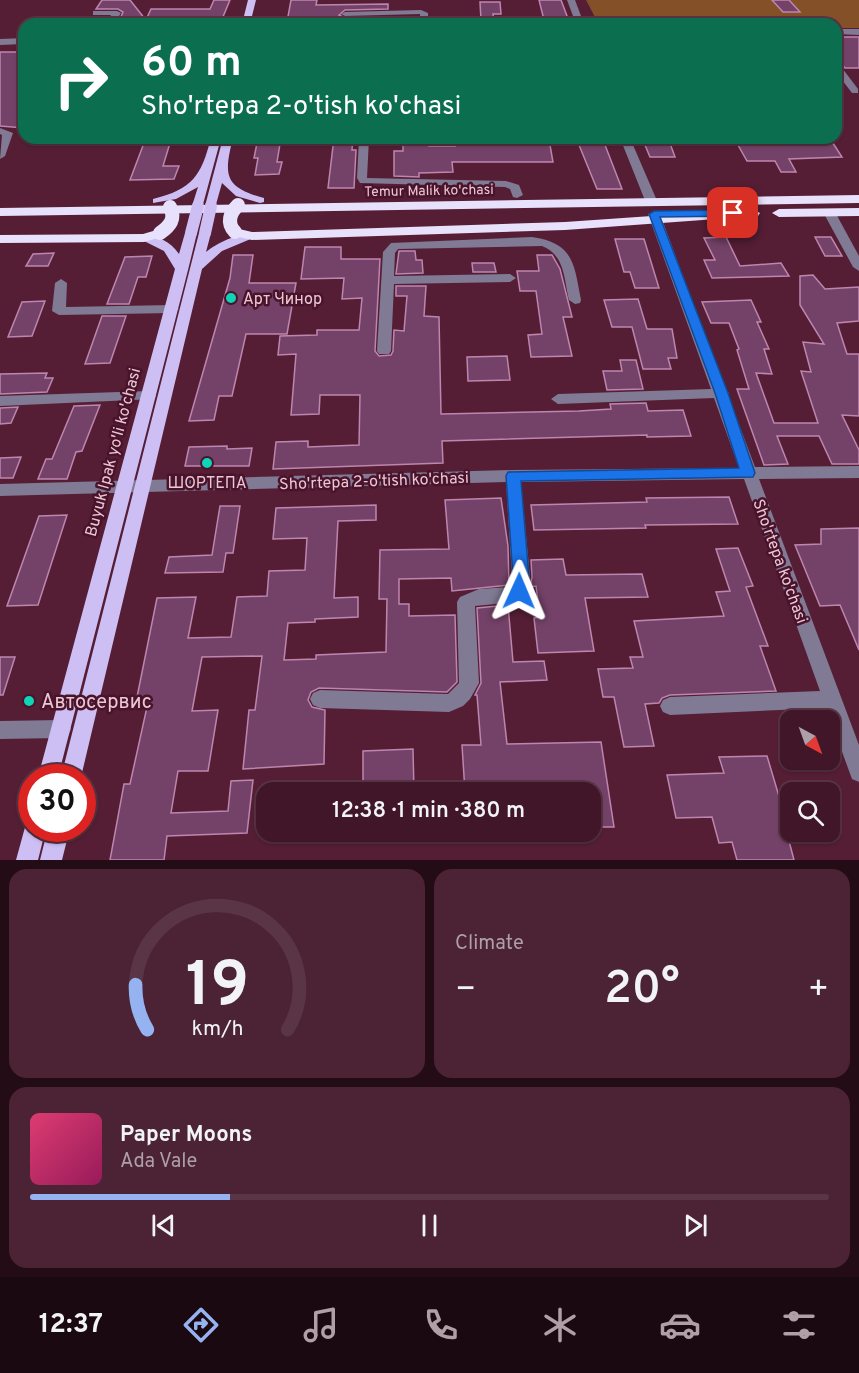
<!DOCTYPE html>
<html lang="en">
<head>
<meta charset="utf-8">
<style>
	:root { --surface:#401628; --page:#4b2334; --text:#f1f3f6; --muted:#ae9fa8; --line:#593545; --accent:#95b2f1 }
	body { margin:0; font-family:Overpass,sans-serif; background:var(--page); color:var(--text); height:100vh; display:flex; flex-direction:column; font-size:22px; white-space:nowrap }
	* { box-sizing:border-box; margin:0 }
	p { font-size:20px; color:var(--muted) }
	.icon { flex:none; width:33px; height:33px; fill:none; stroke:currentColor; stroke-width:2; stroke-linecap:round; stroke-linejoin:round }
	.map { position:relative; height:860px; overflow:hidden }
	.panel { display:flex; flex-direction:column; gap:9px; padding:9px; background:#230c16; flex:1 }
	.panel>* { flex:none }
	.hud { position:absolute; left:18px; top:18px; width:824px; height:126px; border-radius:18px; box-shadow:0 2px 4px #0004,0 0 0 2px var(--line); background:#0b6e4f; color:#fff; overflow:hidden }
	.needle { width:39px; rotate:139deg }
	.buttons { position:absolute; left:780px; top:710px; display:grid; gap:12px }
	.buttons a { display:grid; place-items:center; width:60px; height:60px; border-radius:12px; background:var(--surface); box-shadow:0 2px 4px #0004,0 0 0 2px var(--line); font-size:30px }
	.speed { position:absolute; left:18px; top:764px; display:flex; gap:12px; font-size:30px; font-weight:700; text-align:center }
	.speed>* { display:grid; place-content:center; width:78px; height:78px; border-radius:50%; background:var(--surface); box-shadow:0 2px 4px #0004,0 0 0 2px var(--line); line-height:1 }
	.speed .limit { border:9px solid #d22; background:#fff; color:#111 }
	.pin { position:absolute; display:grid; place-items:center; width:51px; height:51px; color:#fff; margin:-26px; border-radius:12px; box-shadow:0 3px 9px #0006 }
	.me { position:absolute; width:66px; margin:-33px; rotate:1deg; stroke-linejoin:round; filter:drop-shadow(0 0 4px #0008) }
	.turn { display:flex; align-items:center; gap:21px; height:126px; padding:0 24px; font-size:27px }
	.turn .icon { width:78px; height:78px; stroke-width:2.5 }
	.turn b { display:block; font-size:42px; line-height:51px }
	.big { font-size:45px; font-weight:600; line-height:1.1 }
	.panel .card { flex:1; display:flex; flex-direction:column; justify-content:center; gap:9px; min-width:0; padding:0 21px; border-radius:18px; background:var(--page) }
	.panel .dial { align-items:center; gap:0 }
	.dial svg { height:156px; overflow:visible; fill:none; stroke:var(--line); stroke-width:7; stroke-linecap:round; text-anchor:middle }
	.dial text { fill:var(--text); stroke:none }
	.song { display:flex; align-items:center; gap:18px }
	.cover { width:72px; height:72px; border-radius:9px; background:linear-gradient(135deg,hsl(340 70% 55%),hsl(330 70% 35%)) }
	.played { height:6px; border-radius:3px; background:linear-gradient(90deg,var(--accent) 25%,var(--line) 25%) }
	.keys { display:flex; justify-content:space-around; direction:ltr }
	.heat { display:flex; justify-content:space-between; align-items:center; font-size:33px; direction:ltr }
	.panel .tiles { flex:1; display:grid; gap:9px; grid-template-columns:1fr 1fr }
	.card:last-child { grid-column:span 2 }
	.trip { position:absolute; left:256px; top:782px; width:345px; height:60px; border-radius:18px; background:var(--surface); box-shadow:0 2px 4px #0004,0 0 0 2px var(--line); font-weight:600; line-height:60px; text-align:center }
	.dock { display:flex; height:96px; justify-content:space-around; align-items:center; background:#1a0910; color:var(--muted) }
	.dock .icon { width:42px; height:42px }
	.dock .current { color:var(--accent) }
	.dock b { font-size:27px; color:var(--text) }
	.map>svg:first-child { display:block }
	.forest { fill:#835028 }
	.building { fill:#744268; stroke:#bd86ae; stroke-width:1.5 }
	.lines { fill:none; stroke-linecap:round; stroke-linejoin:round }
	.minor { fill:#807a94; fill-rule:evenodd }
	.major { fill:#cdbff4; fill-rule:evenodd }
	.highway { fill:#e7e1fb; fill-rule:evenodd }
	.major-bridge { stroke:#cdbff4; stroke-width:12 }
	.highway-bridge { stroke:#e7e1fb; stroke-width:14 }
	.route { fill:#1a73e8; stroke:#114b97; stroke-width:1.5 }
	.poi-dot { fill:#0dd5b5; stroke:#49132b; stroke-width:2 }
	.labels { text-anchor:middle; stroke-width:5; stroke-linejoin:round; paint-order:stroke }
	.far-street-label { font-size:14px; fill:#ebc7d3; stroke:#49132b }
	.poi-label { font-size:16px; fill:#ebc7d3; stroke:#49132b; text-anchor:start }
	.street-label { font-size:16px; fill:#ebc7d3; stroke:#49132b }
	.near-poi-label { font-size:20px; fill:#ebc7d3; stroke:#49132b; text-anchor:start }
</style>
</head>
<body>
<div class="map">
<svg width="859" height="860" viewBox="0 0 859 860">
	<rect width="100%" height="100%" fill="#551e35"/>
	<path class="forest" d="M586 0H859V28H836V24H713L709 18 597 21Z"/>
	<g class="building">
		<path d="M102 0H130L145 19H120L123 12 118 9H96Z"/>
		<path d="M214 0H230L220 24 145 22 151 9H210Z"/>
		<path d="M291 0H317L316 5 388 4V9L345 10 339 15 345 18 389 17V24H312V21L287 22Z"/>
		<path d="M539 0H561L570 24H545Z"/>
		<path d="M772 0H789L800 12H783Z"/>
		<path d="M480 2H500L501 14H493L494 20H481Z"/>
		<path d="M836 37H859V68H845L841 63 836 61Z"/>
		<path d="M0 52H24V128L0 126Z"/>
		<path d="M258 138H281L277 162H282L279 174 255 175 258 158H254Z"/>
		<path d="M334 138H353L352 150H356L354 188H328Z"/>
		<path d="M403 138 428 139 429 146H455L453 139 467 138V143L473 145H550L553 162H452L453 172 419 173V177L394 176V151H403Z"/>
		<path d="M642 138H668L675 157H650Z"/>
		<path d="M787 138 831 140 842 157 789 159 796 172H781L775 161H747L738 145H792Z"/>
		<path d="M144 143H170L163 166H179L174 179 130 180Z"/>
		<path d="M579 145H605L622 189H597Z"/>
		<path d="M726 237 740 266 781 263 789 276 712 278 704 260H715L704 238Z"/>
		<path d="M815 237H831L842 256H825Z"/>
		<path d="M615 239H644L659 288H635L630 272H624Z"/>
		<path d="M305 247H341V259H380L375 351 379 356 391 355 393 351 394 330 404 331 407 296H396V286H426L424 316 439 317 441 414 579 411 611 409 610 404 646 403 648 411 683 410 691 436 647 437V435L442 441 443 463 273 469 276 442 308 441V447L359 445 360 395H320L319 414 291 415 296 354 278 355 280 336 317 335V330H359L362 298 342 299 344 278 301 279Z"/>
		<path d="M399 251H415L416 260H422L423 273 396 274Z"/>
		<path d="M54 253 48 266H26L33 254Z"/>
		<path d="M233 255H253L249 283H296L287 334H246L232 396H219L214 420 189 421 230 278Z"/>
		<path d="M537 255H552L560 269 572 317H563L572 356 531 357 528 335 542 334 536 291H520L517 271H539Z"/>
		<path d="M152 256 146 277H138L129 304H107L125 257Z"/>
		<path d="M472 263H494L496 272H473Z"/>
		<path d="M813 275 825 289 859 287V321L837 323 847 354H859V416L842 415 859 450V464H832L819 436H777L788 464 764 465 737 389H749L737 350 739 349 729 323H711L702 302 751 300 761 322H757L769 349H764L772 374 756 373 774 423H818L801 371 811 372 803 342 824 344 800 305V276Z"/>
		<path d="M638 299 647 329H672L677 358H668L671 369H643L632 327H612L604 300Z"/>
		<path d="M45 301 32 336 8 337 22 302Z"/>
		<path d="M102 316H126L110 363 85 364Z"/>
		<path d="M507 356 510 380 468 381 467 357Z"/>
		<path d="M620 360H636L643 389 607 390 603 371H622Z"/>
		<path d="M47 373 45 378H53L47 392 0 394V374Z"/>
		<path d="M100 405 82 451 76 452 67 479H38L46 459H52L74 406Z"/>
		<path d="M18 407 11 423 0 424V408Z"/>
		<path d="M227 446V449L252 448 249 466H185L189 447Z"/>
		<path d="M21 457 13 478H0V458Z"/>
		<path d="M729 497 738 524 645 525 646 528 534 530 531 505 647 502 646 498Z"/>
		<path d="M501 498 508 546 509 585 452 591 451 578 399 579V604H409V616L455 615 457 682 447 692 319 688 311 692 308 700 312 707 325 710 324 764 243 769 249 710H255L262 656 202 657 192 711 218 710 208 771H178L171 813 228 811 231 781 253 780 247 833 167 836 164 860H110L124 784H130L147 707H135L157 598 196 597 188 638 231 637 237 597 267 596 269 571 305 570 307 538 273 539 276 508 376 505V520L338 521 334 598 358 597V617L315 619V622L288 623 284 660 316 659V655L386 652 387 599H379L380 550 449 549 445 500Z"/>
		<path d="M220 506H240L233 553H226L223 572 165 573 169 557 212 555Z"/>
		<path d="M67 515 38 605 7 606 39 516Z"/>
		<path d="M859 528V650L840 605 820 606 795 545 821 544V529Z"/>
		<path d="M738 548 753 586 746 587 768 646H760L776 691 670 695 662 698 659 703 645 704 654 746 624 747 614 697H603L598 669 633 668 630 657H643L634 621 724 616 716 592 730 591 716 549Z"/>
		<path d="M563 559 566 575 642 574 648 597 585 598 594 651 538 653 534 618 540 617 536 586 530 587 532 577 531 560Z"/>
		<path d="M508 605 513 662 544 661 547 680 500 682 507 744 601 742 614 827H591V792H465L462 745H481L477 695H475L481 683 477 608Z"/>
		<path d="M0 657H15L3 695H0Z"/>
		<path d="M413 749 414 792H363V751Z"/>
		<path d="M767 756 792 840 789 841 794 860H737L732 842 719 843 712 817 676 818 667 775 724 773 719 757Z"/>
	</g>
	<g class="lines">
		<g class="minor">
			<path d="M567 0H575L584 24H576Z"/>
			<path d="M421 10 428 13V24H420V14L345 16 341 14 345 12Z"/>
			<path d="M93 11H117L121 13 114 24H106L111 15H93Z"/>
			<path d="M859 29V35L836 34V29Z"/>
			<path d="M24 38V44L0 45V39Z"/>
			<path d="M836 63 839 64 858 89V93H852L836 72Z"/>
			<path d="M0 128 13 133 5 156 0 159 2 135 0 134Z"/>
			<path d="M359 138H369L367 178 506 181 519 185 523 195 517 198 513 197 510 189 505 187 360 183 357 178Z"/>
			<path d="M469 138H630L658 203 652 206 646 203 622 143H473L469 142Z"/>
			<path d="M829 209 835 212 859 256V271L853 267 823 212Z"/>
			<path d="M654 211 660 214 725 389 729 393 728 395 755 467 859 466V478L759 479 859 745V782L852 779 826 708 670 715 663 712 660 706 663 700 670 697 820 691 744 479 521 482 530 577 525 596 506 603 475 606 479 683 470 699 463 706 449 712 320 708 313 705 310 699 313 693 320 690 448 694 459 683 457 602 460 597 479 589 511 587 512 577 506 482 0 496V484L513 470 739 468 714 398 558 404 551 399 558 394 711 389 648 214Z"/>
			<path d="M532 237C574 243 574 264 581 300L580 303 575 304 569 300C564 279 565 255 542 246L398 249 395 253 394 276 510 274 516 278 510 282 394 284 391 351 389 354H379L377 351 383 252 391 243Z"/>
			<path d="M61 279 67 283 66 307 172 305 179 309 172 313 59 315 52 311 55 283Z"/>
			<path d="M149 391 154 393 156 396 154 399 0 406V396Z"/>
			<path d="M61 720 68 722 71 729 68 736 61 738 0 739V721Z"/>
		</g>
		<g class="major">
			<path d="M248 0H256L250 24H242Z"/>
			<path d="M211 138H221L202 208 198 209 192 206 198 187 176 199 153 203V199C193 189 201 176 211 138Z"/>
			<path d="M223 138H233C224 174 223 187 264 198V202L260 203 236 196 222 183 215 208 211 209 205 206Z"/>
			<path d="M191 229 197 233 188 270 58 777H38L175 269 164 251 138 238 144 234C159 237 170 241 179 254L185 233Z"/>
			<path d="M205 229 211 233 206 252C217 243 242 231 256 233L258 236 222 251 202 269 81 777H61L199 233Z"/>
			<path d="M32 819V828H46L38 860H16L27 820Z"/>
			<path d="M48 828H70L62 860H40Z"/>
		</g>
		<g class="highway">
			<path d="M859 195V203L0 216V208Z"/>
			<path d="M859 208V216L779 217 772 213 779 209Z"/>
			<path d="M753 209 760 213 758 216 565 230 252 240 230 235 228 232 235 228 252 232 565 222Z"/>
			<path d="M160 229 167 233 165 236 144 242 0 243V235L143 234Z"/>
		</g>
		<g class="major-bridge">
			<path d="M191 233 198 206"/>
			<path d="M205 233 211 206"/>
		</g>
		<g class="highway-bridge">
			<path d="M235 232C226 223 230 213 238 205"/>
			<path d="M160 233C170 226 176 219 170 207"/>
		</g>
	</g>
	<path class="route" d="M733 210 737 211V216L660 217 728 393 755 473 753 477 521 481 529 577 525 596 519 598 514 596 511 591 513 577 506 476 508 472 739 468 715 393 649 214 654 211Z"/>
	<g class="poi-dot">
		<circle cx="231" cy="298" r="6"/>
		<circle cx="207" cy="463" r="6"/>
		<circle cx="29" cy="701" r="6"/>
	</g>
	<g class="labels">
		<g class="far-street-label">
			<text transform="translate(429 190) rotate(-1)" y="5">Temur Malik ko'chasi</text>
		</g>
		<g class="poi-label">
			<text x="243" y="304">Арт Чинор</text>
			<text x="207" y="488" text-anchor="middle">ШОРТЕПА</text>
		</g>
		<g class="street-label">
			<text transform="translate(112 452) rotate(-75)" y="6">Buyuk Ipak yo'li ko'chasi</text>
			<text transform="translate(374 480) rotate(-2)" y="6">Sho'rtepa 2-o'tish ko'chasi</text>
			<text transform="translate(781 561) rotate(70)" y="6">Sho'rtepa ko'chasi</text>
		</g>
		<g class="near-poi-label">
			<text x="41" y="708">Автосервис</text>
		</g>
	</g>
</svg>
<div class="buttons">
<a><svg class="needle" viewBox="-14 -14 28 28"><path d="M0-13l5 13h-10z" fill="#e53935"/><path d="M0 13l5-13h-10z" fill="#ae9fa8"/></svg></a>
<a><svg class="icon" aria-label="search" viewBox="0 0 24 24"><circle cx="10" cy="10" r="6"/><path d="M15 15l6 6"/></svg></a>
</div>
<div class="speed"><div class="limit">30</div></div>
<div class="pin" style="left:733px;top:213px;background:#d93025"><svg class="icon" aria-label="arrive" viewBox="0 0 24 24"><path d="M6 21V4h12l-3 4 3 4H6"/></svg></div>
<svg class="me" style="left:519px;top:591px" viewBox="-20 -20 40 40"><path d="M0-17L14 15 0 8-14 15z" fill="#1a73e8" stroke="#fff" stroke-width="4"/></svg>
<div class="trip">12:38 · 1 min · 380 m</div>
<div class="hud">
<div class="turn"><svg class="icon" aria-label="right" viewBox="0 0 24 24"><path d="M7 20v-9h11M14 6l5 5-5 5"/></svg><div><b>60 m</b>Sho'rtepa 2-o'tish ko'chasi</div></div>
</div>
</div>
<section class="panel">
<div class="tiles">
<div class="card dial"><svg viewBox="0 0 100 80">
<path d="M14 69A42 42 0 1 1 86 69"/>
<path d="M14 69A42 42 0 0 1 8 46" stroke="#95b2f1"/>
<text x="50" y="56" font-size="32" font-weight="700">19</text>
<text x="50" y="72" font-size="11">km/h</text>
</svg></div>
<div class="card"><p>Climate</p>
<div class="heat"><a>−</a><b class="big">20°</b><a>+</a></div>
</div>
<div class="card">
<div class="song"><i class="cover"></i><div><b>Paper Moons</b><p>Ada Vale</p></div></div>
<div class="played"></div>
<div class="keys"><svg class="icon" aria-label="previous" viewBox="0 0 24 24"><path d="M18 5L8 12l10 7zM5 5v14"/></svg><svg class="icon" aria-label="pause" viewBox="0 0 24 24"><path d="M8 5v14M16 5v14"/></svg><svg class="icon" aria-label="next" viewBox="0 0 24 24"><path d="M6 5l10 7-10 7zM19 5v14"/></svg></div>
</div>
</div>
</section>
<nav class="dock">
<b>12:37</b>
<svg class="icon current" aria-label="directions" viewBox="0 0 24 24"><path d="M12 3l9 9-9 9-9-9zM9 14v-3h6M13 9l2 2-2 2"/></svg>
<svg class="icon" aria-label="music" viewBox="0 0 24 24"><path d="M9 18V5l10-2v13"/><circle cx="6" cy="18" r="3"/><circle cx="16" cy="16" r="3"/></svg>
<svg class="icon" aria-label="phone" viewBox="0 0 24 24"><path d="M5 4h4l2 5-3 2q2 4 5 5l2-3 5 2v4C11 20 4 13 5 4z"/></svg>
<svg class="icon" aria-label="climate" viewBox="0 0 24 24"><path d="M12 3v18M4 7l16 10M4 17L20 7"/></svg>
<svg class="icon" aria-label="car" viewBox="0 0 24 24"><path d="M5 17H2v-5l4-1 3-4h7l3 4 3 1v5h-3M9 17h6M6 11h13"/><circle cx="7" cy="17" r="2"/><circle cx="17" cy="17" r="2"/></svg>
<svg class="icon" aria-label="filters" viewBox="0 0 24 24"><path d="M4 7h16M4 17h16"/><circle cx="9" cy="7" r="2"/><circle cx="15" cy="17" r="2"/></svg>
</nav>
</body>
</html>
